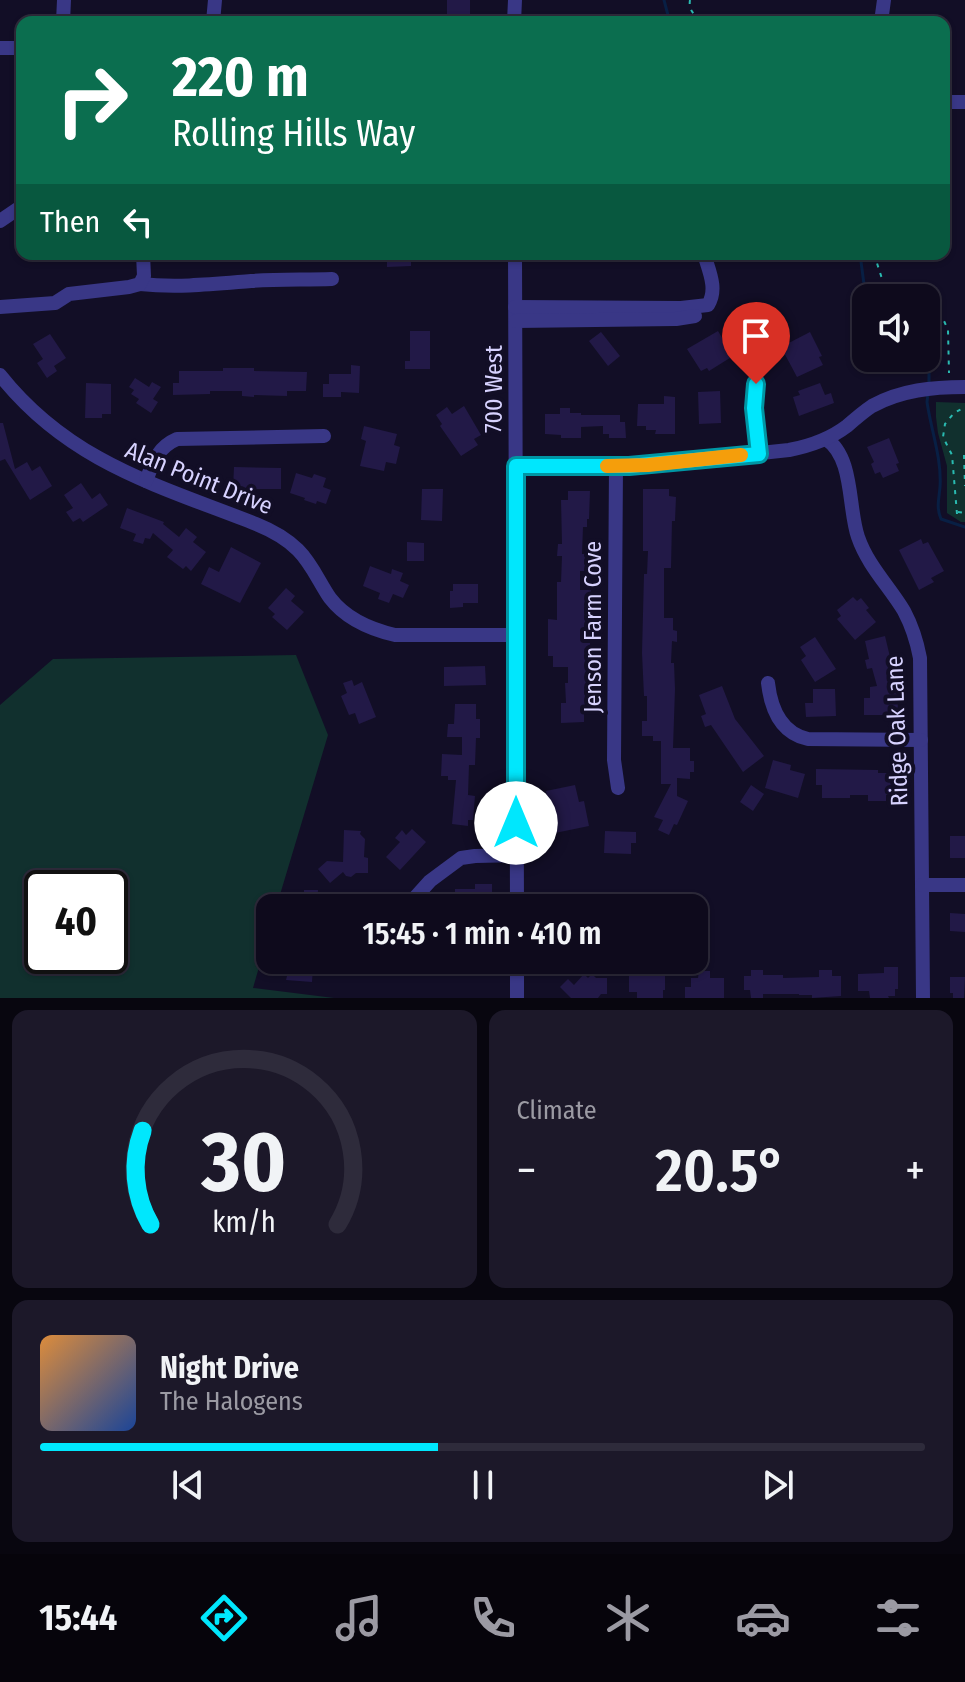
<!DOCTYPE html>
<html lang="en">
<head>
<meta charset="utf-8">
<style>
	:root { --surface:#0e0a1c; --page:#1c1829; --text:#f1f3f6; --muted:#9b9aa3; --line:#2e2b3b; --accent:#00e7fd }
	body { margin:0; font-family:"Fira Sans Condensed",sans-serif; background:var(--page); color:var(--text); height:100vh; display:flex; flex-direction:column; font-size:30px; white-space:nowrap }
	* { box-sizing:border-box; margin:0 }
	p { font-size:26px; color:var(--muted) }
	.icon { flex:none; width:44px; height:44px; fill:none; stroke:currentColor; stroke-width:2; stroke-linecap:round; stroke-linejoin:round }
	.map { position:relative; height:998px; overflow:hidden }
	.details { display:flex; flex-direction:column; gap:12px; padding:12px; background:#08060f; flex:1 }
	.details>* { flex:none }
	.top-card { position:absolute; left:16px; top:16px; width:934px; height:244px; border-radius:16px; box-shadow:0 2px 6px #0004,0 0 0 2px var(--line); background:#0b6e4f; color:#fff; overflow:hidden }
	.controls { position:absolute; left:852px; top:284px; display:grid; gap:16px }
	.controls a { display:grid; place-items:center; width:88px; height:88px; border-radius:16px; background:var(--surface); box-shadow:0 2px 6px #0004,0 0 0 2px var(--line); font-size:40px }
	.speed { position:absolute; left:24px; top:870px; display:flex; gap:16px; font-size:40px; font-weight:700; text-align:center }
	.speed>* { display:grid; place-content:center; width:104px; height:104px; border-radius:50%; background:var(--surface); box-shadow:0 2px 6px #0004,0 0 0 2px var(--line); line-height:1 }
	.speed .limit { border:4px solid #111; border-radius:12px; background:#fff; color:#111 }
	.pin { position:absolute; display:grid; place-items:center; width:68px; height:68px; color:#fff; margin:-82px -34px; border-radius:50% 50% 50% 0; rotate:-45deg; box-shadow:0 0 8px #0007 }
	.pin .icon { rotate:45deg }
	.me { position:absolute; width:88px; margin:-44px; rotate:0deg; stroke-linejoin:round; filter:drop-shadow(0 0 6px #0008) }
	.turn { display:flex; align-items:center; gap:28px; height:168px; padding:0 24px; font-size:36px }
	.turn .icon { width:104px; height:104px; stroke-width:2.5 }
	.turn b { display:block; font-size:56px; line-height:68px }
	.then { display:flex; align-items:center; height:76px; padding:0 24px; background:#0003; gap:16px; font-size:30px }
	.big { font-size:60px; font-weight:600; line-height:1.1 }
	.details .widget { flex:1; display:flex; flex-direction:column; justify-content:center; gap:12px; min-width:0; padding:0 28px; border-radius:16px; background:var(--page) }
	.details .dial { align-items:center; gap:0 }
	.dial svg { height:208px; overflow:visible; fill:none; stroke:var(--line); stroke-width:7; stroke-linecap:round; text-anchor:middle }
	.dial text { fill:var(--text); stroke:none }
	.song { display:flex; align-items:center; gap:24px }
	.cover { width:96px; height:96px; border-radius:12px; background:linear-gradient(135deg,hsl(30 70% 55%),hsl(220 70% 35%)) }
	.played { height:8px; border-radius:4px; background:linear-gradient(90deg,var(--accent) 45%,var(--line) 45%) }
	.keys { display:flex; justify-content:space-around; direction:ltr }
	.heat { display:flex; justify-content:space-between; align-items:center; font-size:44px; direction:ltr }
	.details .tiles { flex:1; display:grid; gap:12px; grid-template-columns:1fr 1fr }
	.widget:last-child { grid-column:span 2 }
	.trip { position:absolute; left:256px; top:894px; width:452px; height:80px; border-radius:16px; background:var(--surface); box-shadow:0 2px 6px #0004,0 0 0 2px var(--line); font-weight:600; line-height:80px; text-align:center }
	.tab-bar { display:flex; height:128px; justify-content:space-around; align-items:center; background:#06040b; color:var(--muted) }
	.tab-bar .icon { width:56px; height:56px }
	.tab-bar .selected { color:var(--accent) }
	.tab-bar b { font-size:36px; color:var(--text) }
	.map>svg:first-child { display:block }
	.green { fill:#11302e; fill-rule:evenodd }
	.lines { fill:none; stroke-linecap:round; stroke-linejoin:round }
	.stream { stroke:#081f44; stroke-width:3 }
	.building { fill:#221947 }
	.path { stroke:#2abbb1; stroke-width:2; stroke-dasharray:4 6; stroke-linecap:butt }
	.minor { stroke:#393786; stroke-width:14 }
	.route-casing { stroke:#0096a4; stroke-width:20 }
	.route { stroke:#00e7fd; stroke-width:14 }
	.slow { stroke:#f59e0b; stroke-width:14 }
	.labels { text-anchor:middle; stroke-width:8; stroke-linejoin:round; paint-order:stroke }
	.street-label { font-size:24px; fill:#d7d2ff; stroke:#120e26 }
</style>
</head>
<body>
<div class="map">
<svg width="965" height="998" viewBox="0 0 965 998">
	<rect width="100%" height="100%" fill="#120e26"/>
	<g class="green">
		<path d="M936 402 965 403V522H961L947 513V466L938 433 936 417Z"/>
		<path d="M296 655 328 735 276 908H270V929L253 988 334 998H0V705L53 659ZM42 888H110V956H42Z"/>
	</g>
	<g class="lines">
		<g class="stream">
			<path d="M664 0 669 19 673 22"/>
			<path d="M860 254 865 292 870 298"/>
			<path d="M923 358 929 361V383"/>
			<path d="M928 394 927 402C931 430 942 459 940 487 939 499 936 507 941 519L965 527"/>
		</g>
	</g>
	<g class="building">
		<path d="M447 0H470V22H454V16H447Z"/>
		<path d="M387 254H411V266L387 267Z"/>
		<path d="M740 323H775L774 347 740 346Z"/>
		<path d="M410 331H430V369H405V361H410Z"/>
		<path d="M718 331 733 356 709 371 707 368 701 371 687 349Z"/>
		<path d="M601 332 620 356 608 366 589 341Z"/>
		<path d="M810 332 822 356 819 357 823 365 797 377 781 347Z"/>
		<path d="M50 334 66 358 54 366 57 371 47 378 37 363 43 359 33 344Z"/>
		<path d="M351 365 360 366 359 393 341 392V397H323V384H329V374H351Z"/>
		<path d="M223 368H254V371L307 372 306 391H287V396L254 395V397L242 396V391H210V394L173 395V383H179V371H223Z"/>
		<path d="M135 378 149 387 152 382 161 387 153 399 158 402 151 413 136 403 139 399 131 394 134 390 129 387Z"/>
		<path d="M86 383 111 384V414H102V418H85Z"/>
		<path d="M820 383 825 395 831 393 834 403 799 416 793 397 800 395 798 391Z"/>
		<path d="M720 391 721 423 699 424 698 392Z"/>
		<path d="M664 396 675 397V434H655L656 430H646V426H637L638 404H664Z"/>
		<path d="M464 406 481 435 474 439 478 445 461 456 440 426 442 424 436 415 447 407 452 414Z"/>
		<path d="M560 408H570V413H581V415H620V422H625L626 438H609V434H603V426L581 427V438H561V435L545 434V414H560Z"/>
		<path d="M0 423H3L15 469 27 462 32 471 40 466 52 486 30 500 5 459 0 461Z"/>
		<path d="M364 426 397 434 394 445 400 447 396 464 386 462 384 471 360 466 366 441 361 439Z"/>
		<path d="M889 438 899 463 896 464 899 471 883 478 880 472 875 474 871 464 874 462 867 447Z"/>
		<path d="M234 467 281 468V489H233Z"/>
		<path d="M296 473 312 478 314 474 326 478 323 487 331 490 326 504 317 501 316 504 304 500 305 498 290 493Z"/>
		<path d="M81 483 92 499 100 493 108 505 83 522 80 518 73 522 66 512 73 508 64 495Z"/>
		<path d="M422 489H443L442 521 421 520Z"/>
		<path d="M643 489H669V496L676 497 675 521H672L671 568H664V618H673V630L677 631V642L672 641 671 663H674L675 689 673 748H690V761H694V772H690V779L677 778V796L688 801 677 825 674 824 669 835 658 830 663 820 654 817 671 784H661V741H653V736H642V721H647V696H644L642 653 644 574H647L648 551H643Z"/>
		<path d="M568 491H590L589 519H587V527H583L582 554H588V571H580V590H591V599L588 602V638H590L591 712H584V722L561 723V703H566L565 683H568V667H553V656H548V619L557 620V582H561L562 556H557L558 544H562L561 500H568Z"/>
		<path d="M127 508 164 522 163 524 179 537 186 528 197 537 193 542 206 552 191 571 186 566 183 569 167 557 173 550 153 533 150 539 145 538 143 544 133 541 136 534 120 528Z"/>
		<path d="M921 539 923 544 928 542 944 571 931 578 934 582 919 590 899 550Z"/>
		<path d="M407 542 424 543V561H407Z"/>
		<path d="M231 547 261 563 240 603 201 584 209 567 219 572Z"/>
		<path d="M370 566 391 574 392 569 403 573 400 581 409 585 403 598 393 594 389 603 378 599 380 593 363 586Z"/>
		<path d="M453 584H478V603H463V607L450 608V591H453Z"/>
		<path d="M286 588 295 596 291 601 304 612 287 630 272 617 275 614 268 608Z"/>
		<path d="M853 597 857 601 861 598 869 608 866 610 876 622 855 640 837 619 841 616 837 610Z"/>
		<path d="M885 636 890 657 893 656 897 672 898 715H864V698H870V687L877 686 872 668 867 669 865 660 869 659 865 641Z"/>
		<path d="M815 637 836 669 815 682 801 660 806 656 800 647Z"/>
		<path d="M485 666 486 685 444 686V667Z"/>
		<path d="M352 680 354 686 362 682 376 717 359 724 355 713 349 715 341 696 347 693 343 683Z"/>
		<path d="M722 686 735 719 764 756 743 772 711 725 705 727 701 716 706 714 699 695Z"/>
		<path d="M813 689H835L836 716 806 717 805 703H813Z"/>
		<path d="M455 704H476V719H480V738H476L475 765H469L468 795 475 796 473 820H468V826L452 824 456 780H448V776H441L442 754 462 755V737H447L448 724H454Z"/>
		<path d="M773 760 791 765 790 770 805 774 798 798 765 788Z"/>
		<path d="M816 769 878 770V773H898V795H886V801H868V795H850V798H822V785H816Z"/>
		<path d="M575 785 579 802 584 801 589 826 555 833 546 791Z"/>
		<path d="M751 785 764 794 753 811 740 802Z"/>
		<path d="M412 829 426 842 400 870 386 857 400 842 395 838 402 830 406 835Z"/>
		<path d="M344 830 361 831 360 834 365 839 364 857 368 858V873H356L351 877 346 876 343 872 330 883 318 869 327 861 343 862Z"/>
		<path d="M605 831 636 832V843H631V854L604 853Z"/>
		<rect x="950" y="836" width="15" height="22"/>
		<path d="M475 884H492V908L455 907V889H475Z"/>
		<path d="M304 890H318L317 908H298V893H304Z"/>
		<path d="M950 913 965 914V932L950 931Z"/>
		<path d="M262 960H306L305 967H313L312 982 286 980 287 976 268 975V971H262Z"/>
		<path d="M884 967H898V989H895V996H888L889 998H870L869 991H858V974L884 973Z"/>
		<path d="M653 970H665V990H663V998H637V992H629V975H653Z"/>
		<path d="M751 970H763V975H783V978L819 977V970H832V976H841V996L812 998V995H799V994H763V998H751L750 990H744V976H751Z"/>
		<path d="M699 971H710V978H724V998H685V987H691V978H698Z"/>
		<path d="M584 974 588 978 592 974 596 978H607V994H601L598 998H571L560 987 568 979 574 985Z"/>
		<path d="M950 977H965L964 998H953V993H950Z"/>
	</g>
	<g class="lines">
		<g class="path">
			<path d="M690 0C688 11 696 17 704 22"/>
			<path d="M874 254 886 291 895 298"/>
			<path d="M926 313 944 321 948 330 949 373"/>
			<path d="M964 455 965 486"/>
			<path d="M958 512 965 513"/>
			<path d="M957 514 952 455 943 437 945 424 954 413 965 407"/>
		</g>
		<g class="minor">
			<path d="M63 22 64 0"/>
			<path d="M213 22 215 0"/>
			<path d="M514 22 515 0"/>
			<path d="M881 22 884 0"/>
			<path d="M0 48H22"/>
			<path d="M944 102H965"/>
			<path d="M0 221 22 206"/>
			<path d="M515 254 517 908"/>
			<path d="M140 284C178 288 214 284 251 281 278 279 305 280 332 279"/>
			<path d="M0 307 55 303 69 294 129 287 140 284 144 276 143 254"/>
			<path d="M515 307 681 308 708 305C718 289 709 271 704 254"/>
			<path d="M516 321 676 319 695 316"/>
			<path d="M0 375C69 462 157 485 256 524 271 530 286 538 298 550 312 564 319 582 330 598 346 619 369 629 395 635H516"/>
			<path d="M756 384 754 408 759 454"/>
			<path d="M826 439C854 457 848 509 858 537 868 566 889 586 904 611 912 626 917 642 920 658L923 998"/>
			<path d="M516 466 648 465 789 450C810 446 830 439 847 426 855 419 863 412 872 406 901 390 933 387 965 387"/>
			<path d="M616 466 614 760 618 788"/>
			<path d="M146 481C153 462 158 447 177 439L324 436"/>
			<path d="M768 683C771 709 781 733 808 739L921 740"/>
			<path d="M922 885H965"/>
			<path d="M391 908 412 901 430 881 461 858 475 856 516 855"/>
			<path d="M517 960V998"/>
		</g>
	</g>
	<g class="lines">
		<defs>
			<path id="route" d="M516 823V466H629L759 454 754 408 756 384"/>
		</defs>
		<use href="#route" class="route-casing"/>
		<use href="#route" class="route"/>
		<path class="slow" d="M607 466 648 465 741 455"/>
	</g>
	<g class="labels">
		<g class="street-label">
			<text transform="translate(494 389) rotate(-90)" y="8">700 West</text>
			<text transform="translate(199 478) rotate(22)" y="8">Alan Point Drive</text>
			<text transform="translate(593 627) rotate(-90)" y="8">Jenson Farm Cove</text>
			<text transform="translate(897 731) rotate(-92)" y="8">Ridge Oak Lane</text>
		</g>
	</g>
</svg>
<div class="controls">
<a><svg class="icon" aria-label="sound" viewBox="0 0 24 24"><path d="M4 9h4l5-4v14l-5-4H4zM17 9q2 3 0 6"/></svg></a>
</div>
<div class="speed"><div class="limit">40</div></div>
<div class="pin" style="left:756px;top:384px;background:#d93025"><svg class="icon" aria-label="arrive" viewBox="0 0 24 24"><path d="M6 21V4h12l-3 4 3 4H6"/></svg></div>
<svg class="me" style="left:516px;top:823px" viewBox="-20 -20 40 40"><circle r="19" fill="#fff"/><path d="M0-13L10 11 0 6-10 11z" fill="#00e7fd"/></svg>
<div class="trip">15:45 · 1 min · 410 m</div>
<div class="top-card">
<div class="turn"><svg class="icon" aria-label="right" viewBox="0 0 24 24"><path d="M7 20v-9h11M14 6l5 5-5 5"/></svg><div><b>220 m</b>Rolling Hills Way</div></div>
<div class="then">Then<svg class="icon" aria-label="left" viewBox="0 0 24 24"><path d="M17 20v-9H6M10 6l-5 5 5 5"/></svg></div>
</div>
</div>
<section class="details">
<div class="tiles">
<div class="widget dial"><svg viewBox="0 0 100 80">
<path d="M14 69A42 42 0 1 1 86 69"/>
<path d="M14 69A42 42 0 0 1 11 33" stroke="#00e7fd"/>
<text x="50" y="56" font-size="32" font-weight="700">30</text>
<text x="50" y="72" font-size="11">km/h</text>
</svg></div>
<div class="widget"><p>Climate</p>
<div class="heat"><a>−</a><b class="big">20.5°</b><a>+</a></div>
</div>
<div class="widget">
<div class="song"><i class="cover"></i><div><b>Night Drive</b><p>The Halogens</p></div></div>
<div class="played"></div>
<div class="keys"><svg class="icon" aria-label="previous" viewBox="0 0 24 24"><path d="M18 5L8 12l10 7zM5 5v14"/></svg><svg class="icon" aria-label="pause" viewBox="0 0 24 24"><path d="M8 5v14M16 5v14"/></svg><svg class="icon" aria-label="next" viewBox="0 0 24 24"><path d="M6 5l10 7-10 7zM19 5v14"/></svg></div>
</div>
</div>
</section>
<nav class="tab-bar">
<b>15:44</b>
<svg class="icon selected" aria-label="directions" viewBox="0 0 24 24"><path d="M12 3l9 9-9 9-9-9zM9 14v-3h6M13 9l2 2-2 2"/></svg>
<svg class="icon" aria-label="music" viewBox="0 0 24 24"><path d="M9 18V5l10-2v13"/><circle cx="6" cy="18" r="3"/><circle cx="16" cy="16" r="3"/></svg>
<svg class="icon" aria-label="phone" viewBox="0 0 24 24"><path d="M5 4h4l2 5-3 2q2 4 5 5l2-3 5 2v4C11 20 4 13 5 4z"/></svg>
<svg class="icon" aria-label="climate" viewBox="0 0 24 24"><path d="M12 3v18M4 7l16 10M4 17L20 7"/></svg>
<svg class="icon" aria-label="car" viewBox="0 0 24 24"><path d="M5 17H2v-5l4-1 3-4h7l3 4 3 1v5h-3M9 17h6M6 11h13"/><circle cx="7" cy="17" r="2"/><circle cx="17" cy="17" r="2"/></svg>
<svg class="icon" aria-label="filters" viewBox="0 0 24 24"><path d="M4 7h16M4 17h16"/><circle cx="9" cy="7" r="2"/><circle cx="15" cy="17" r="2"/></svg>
</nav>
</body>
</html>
